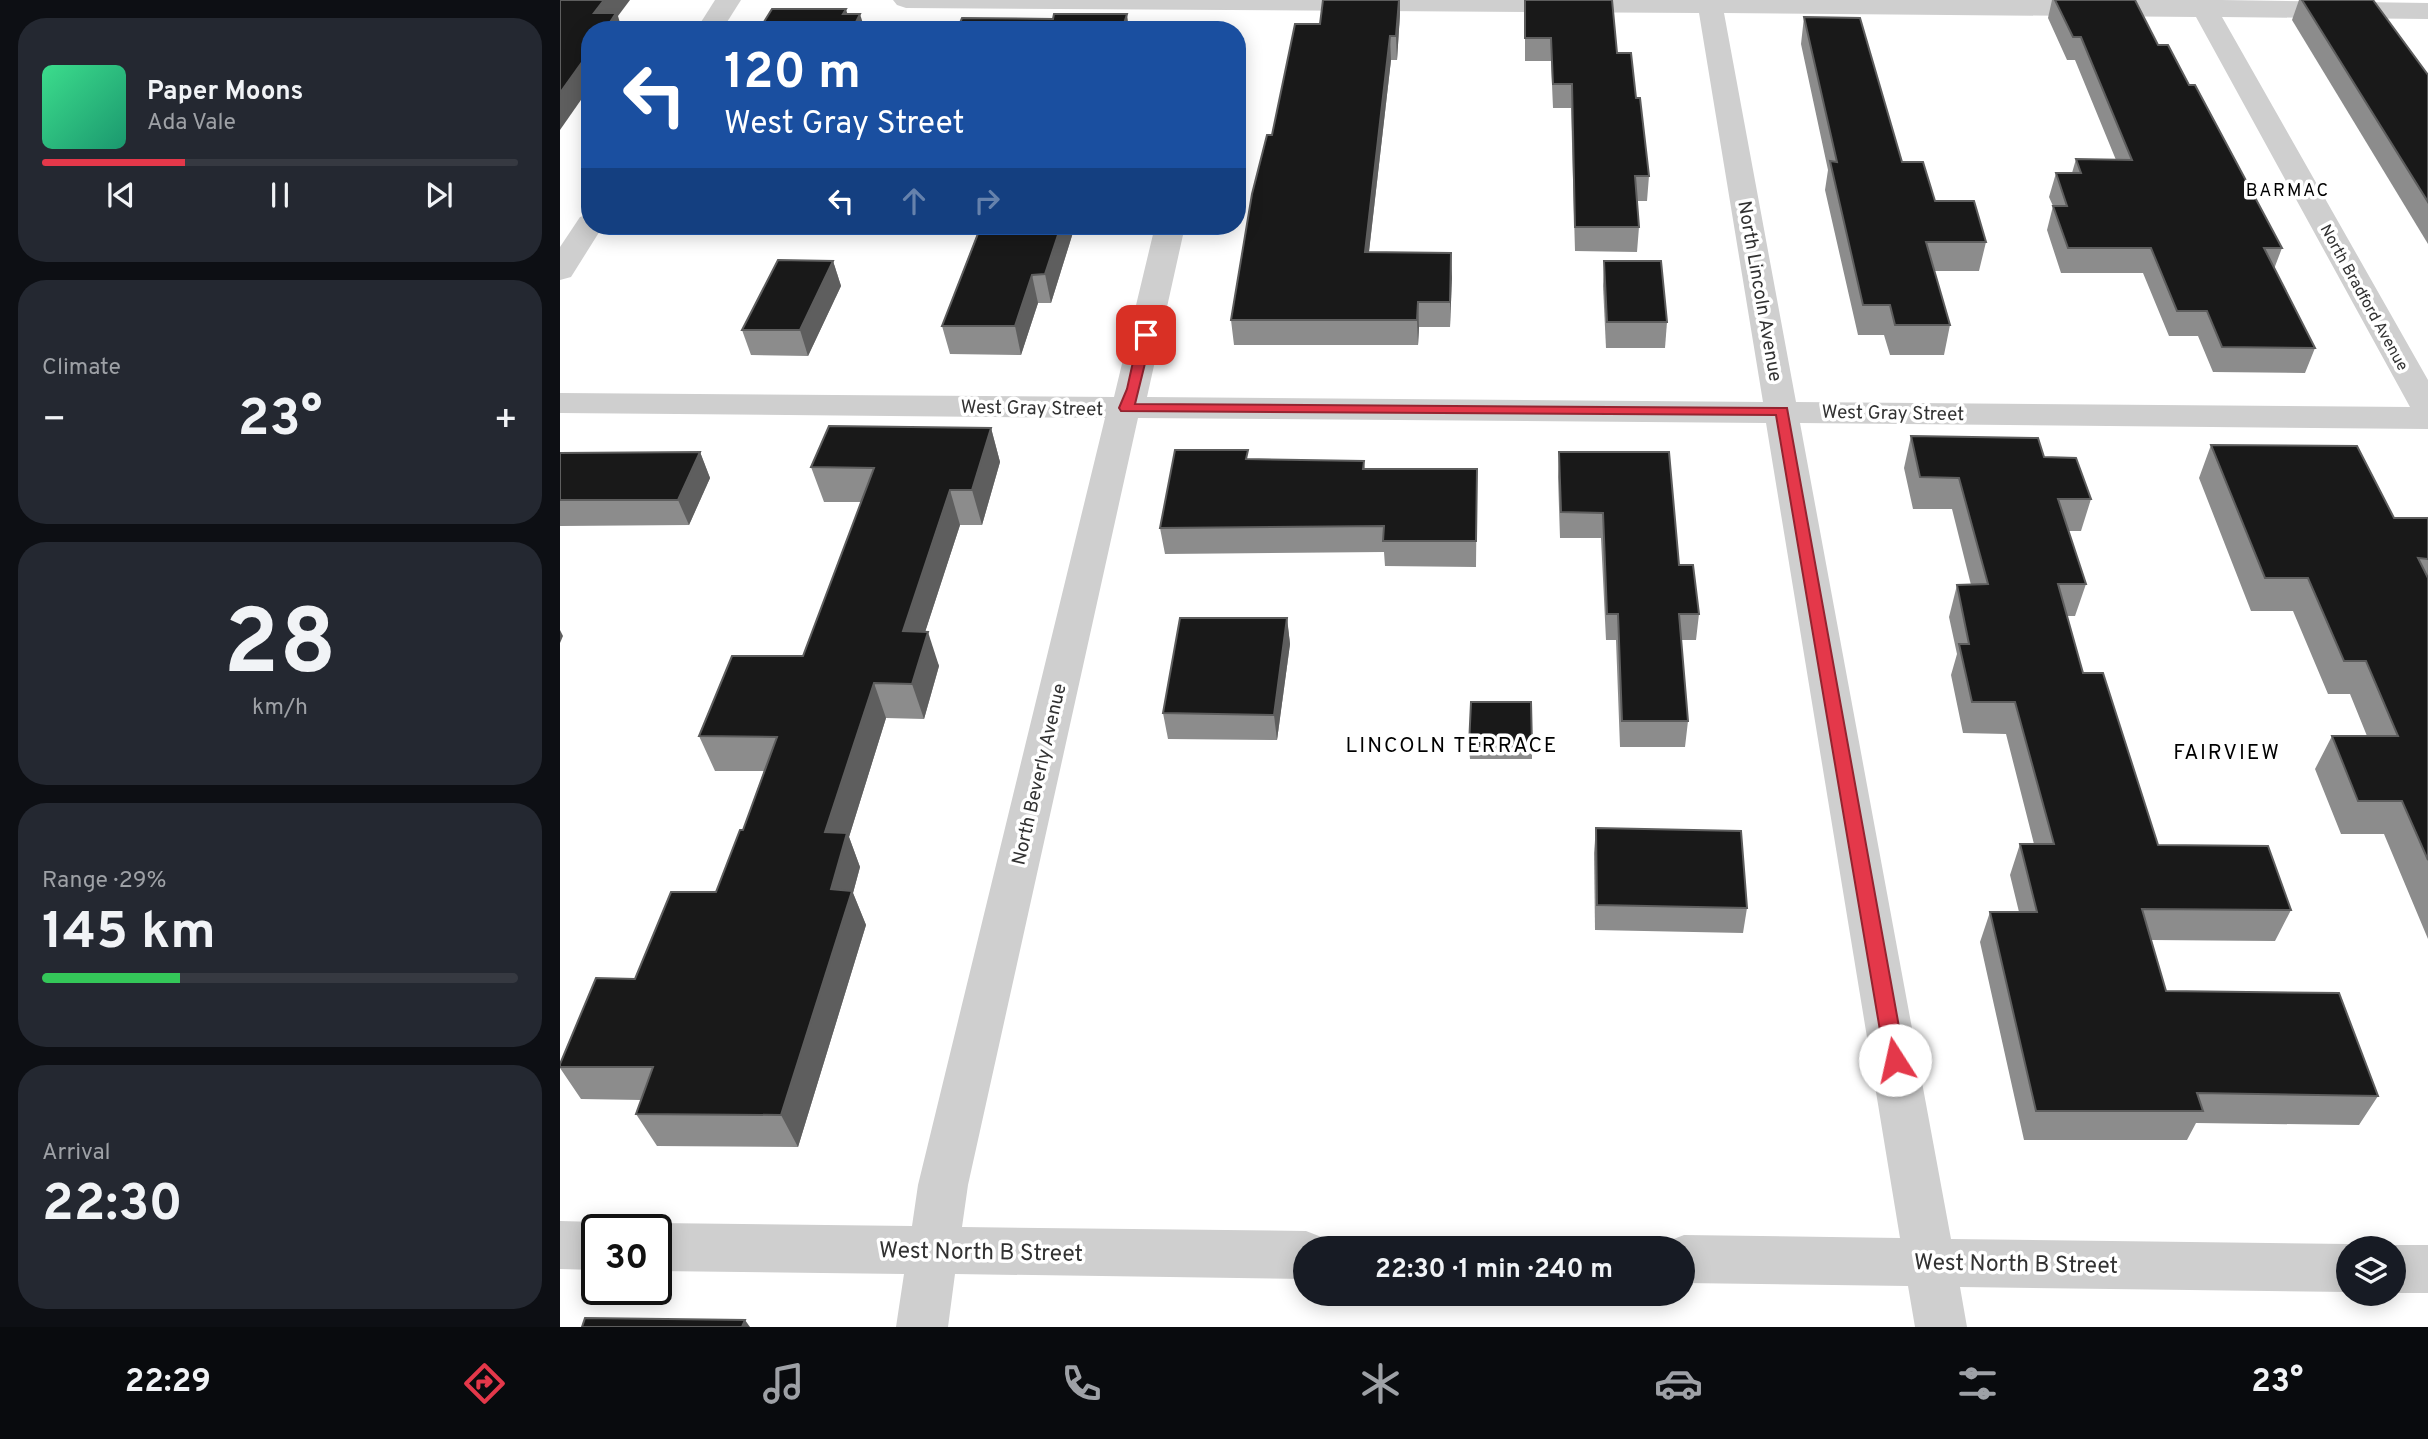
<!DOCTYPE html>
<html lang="en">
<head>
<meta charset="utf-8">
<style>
	:root { --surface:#171b24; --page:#242831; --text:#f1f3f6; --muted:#9ea1a6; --line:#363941; --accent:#e4384a }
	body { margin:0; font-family:Overpass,sans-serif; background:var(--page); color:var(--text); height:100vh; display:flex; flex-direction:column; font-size:26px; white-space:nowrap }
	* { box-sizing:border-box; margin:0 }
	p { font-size:23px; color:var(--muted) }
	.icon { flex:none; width:38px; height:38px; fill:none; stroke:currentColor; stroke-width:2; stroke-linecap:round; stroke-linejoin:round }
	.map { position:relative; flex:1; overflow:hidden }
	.drawer { display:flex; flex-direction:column; gap:18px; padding:18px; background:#0d0f14; width:560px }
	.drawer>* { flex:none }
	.top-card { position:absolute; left:21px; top:21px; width:665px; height:214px; border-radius:28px; box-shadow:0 4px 18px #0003; background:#1a4fa0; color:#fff; overflow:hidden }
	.buttons { position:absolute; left:1776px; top:1236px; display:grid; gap:14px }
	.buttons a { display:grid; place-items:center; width:70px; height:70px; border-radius:50%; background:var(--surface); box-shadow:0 4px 18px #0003; font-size:35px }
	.speed { position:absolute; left:21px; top:1214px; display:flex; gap:14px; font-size:35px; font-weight:700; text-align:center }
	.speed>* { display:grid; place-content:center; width:91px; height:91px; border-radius:50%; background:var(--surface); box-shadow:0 4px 18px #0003; line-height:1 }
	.speed .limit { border:4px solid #111; border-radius:10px; background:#fff; color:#111 }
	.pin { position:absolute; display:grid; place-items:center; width:60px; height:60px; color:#fff; margin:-30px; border-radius:14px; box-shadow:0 4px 10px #0006 }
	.me { position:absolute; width:77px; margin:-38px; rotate:350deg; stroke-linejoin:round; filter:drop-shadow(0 0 5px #0008) }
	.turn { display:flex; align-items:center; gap:24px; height:147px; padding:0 28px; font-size:32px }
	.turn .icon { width:91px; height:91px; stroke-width:2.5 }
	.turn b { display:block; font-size:49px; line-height:60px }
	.lanes { display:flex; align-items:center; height:66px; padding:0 28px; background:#0003; justify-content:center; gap:35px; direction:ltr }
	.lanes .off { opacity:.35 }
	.big { font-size:52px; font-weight:700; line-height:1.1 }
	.drawer .card { flex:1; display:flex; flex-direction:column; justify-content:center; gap:10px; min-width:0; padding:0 24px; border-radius:28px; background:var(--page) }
	.drawer .dial { align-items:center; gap:0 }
	.dial b { font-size:91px; line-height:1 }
	.song { display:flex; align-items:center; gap:21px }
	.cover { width:84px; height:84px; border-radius:10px; background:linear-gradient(135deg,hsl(150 70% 55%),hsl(160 70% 35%)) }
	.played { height:7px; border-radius:4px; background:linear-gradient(90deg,var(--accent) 30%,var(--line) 30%) }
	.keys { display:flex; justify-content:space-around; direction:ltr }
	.heat { display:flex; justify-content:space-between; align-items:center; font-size:38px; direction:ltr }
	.charge { height:10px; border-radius:5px; background:linear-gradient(90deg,#34c759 29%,var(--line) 0) }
	.trip { position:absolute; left:733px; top:1236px; width:402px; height:70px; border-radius:35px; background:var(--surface); box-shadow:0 4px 18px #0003; font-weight:700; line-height:70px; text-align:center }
	.tab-bar { display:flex; height:112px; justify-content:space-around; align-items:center; background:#090b0e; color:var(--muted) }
	.tab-bar .icon { width:49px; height:49px }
	.tab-bar .selected { color:var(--accent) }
	.tab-bar b { font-size:32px; color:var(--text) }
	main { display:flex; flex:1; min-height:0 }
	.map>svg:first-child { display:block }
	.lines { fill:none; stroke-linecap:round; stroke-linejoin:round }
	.minor { fill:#cfcfcf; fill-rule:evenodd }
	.wall { fill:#8c8c8c }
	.shaded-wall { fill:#5e5e5e }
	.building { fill:#191919; stroke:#5e5e5e; stroke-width:2 }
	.route { fill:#e4384a; stroke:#942430; stroke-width:2 }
	.labels { text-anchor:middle; stroke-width:7; stroke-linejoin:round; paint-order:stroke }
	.far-street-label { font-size:16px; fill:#323232; stroke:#fff }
	.far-neighbourhood-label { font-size:18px; letter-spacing:2px; fill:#000; stroke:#fff }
	.street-label { font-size:19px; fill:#323232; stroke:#fff }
	.neighbourhood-label { font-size:21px; letter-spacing:2px; fill:#000; stroke:#fff }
	.near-street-label { font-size:23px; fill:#323232; stroke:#fff }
</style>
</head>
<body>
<main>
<section class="drawer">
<div class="card">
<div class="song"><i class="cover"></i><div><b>Paper Moons</b><p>Ada Vale</p></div></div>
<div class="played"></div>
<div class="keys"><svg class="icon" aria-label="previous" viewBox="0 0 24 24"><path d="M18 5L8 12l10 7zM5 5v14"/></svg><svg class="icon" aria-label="pause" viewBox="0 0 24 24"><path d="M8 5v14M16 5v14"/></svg><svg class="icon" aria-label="next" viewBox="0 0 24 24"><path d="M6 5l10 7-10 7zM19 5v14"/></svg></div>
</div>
<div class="card"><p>Climate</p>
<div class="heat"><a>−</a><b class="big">23°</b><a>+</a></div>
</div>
<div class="card dial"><b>28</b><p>km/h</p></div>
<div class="card"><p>Range · 29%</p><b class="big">145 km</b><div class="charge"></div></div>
<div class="card"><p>Arrival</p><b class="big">22:30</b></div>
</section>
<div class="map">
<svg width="1868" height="1327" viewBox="0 0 1868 1327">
	<rect width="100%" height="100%" fill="#fff"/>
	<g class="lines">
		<g class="minor">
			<path d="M155 0H181L162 30H136Z"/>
			<path d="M333 0H1661L1868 3V19L1662 17 1868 380V429L1240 423 1391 1239 1788 1244 1798 1248H1788V1292L1400 1287 1407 1327H1355L1348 1286 1124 1283V1248H1104L1106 1242 1124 1235 1340 1238 1206 423 578 418 408 1185 402 1227 746 1231 764 1238 768 1248H746V1279L395 1274 388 1327H336L344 1274 96 1271V1230H78L96 1223 352 1226 358 1185 545 418 0 413V393L554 397 595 226H625L587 397 1203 402 1139 13 346 8 337 5ZM1164 13 1636 17 1850 407 1236 402Z"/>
			<path d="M30 214V226H43L11 277 0 280V247L20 217Z"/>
			<path d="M0 1221 37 1222 55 1229 37 1230V1270L0 1269Z"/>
			<path d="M1834 1245H1868V1293H1834V1248H1827Z"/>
		</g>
	</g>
	<g class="wall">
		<path d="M763 0H840V14L837 60H831L809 252 891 253 890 327H859L858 345H674L671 320 712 135 760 24Z"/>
		<path d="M965 0 1057 53 1076 98 1089 176 1087 201H1077L1079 227 1077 252 1015 251 1011 108H993L991 61H965Z"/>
		<path d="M1492 0H1575L1598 45 1629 85 1722 248 1714 269 1755 348 1745 373 1653 372 1638 336H1609L1583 273H1501L1487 230 1493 206 1489 197 1496 173H1512L1516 159 1556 160 1515 60H1507L1488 18Z"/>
		<path d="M1739 0H1813L1868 75V244L1732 20Z"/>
		<path d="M1244 17 1342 162 1375 201 1426 242 1419 271H1374L1390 325 1384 355H1330L1324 335H1298L1265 190 1268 170 1241 44Z"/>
		<path d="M125 226H195L192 233H128Z"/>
		<path d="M400 226H515L491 303H478L461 355 390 354 382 326 418 232H402Z"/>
		<path d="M273 261 281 286 248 356 191 355 182 330Z"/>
		<path d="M1044 261 1107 322 1105 348H1046L1043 286Z"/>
		<path d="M431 428 440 462 422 525H400L365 632 379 666 364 719 326 718 289 837 300 867 293 893 306 925 238 1147 97 1146 76 1114 81 1100 21 1099 0 1068V1064L75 979 156 892 183 830 204 771H155L139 736 243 656 301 502H264L251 467Z"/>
		<path d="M1351 436 1484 457 1531 499 1521 531H1508L1526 584 1515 616H1507L1523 673 1598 845 1731 910 1715 941 1591 940 1606 991 1818 1096 1799 1125 1636 1123 1627 1140H1464L1420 942 1430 912H1459L1450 875 1460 844H1474L1446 734 1403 733 1391 675 1397 654 1389 617 1397 585H1411L1392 509H1353L1344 468Z"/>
		<path d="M1651 445 1834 518H1868V939L1824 834H1781L1755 769 1772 736H1807L1790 694H1768L1733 611H1691L1639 478Z"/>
		<path d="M140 452 150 478 129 525 0 526V453Z"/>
		<path d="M999 452 1119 565 1139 614 1136 640H1121L1128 721 1125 747H1060L1056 640H1046L1041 538H1000L998 477Z"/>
		<path d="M689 459 804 461 805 469H917L916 567 825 566 824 552 605 554 600 528Z"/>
		<path d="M727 618 730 644 717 740 608 739 603 713Z"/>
		<path d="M909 746H972V759H910Z"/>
		<path d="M1036 828 1187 908 1183 933 1035 930 1034 853Z"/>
	</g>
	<g class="shaded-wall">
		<path d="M44 0H70L58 16 62 30H40L34 13Z"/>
		<path d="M839 0H840V14L837 60 836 36Z"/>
		<path d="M286 9 292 30 300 14 305 30H287L283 14Z"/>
		<path d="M567 14 569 30H562Z"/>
		<path d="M830 36 831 60 806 277 805 252Z"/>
		<path d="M30 51V87L0 130V93Z"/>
		<path d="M190 226H195L192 233Z"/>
		<path d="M501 226H515L491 303 485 274Z"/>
		<path d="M891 253 892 278 890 327V302Z"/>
		<path d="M273 261 281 286 248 356 240 330Z"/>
		<path d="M472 275 478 303 461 355 455 326Z"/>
		<path d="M858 302 859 327 858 345 857 320Z"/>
		<path d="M431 428 440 462 422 525 412 490Z"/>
		<path d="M140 452 150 478 129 525 118 500Z"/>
		<path d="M390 490 400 525 354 666 343 631Z"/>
		<path d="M727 618 730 644 717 740 714 715Z"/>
		<path d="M0 630 3 636 0 643Z"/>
		<path d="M368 632 379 666 364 719 352 684Z"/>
		<path d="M314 683 326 718 289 837 300 867 293 893 306 925 238 1147 221 1115 271 889 265 832Z"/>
		<path d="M185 1320 190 1327H182Z"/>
	</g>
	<g class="building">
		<path d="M0 0H44L34 13H56L45 30H30V51L0 93Z"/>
		<path d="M763 0H839L836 36H830L805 252 891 253 890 302H858L857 320H671L692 194 707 135H712L735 24H760Z"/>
		<path d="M965 0H1052L1057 53H1071L1076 98H1080L1089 176H1075L1079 227H1015L1012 84H993L991 38H965Z"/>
		<path d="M1495 0H1575L1598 45H1608L1629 85H1635L1722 248H1704L1755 348 1662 347 1647 311H1617L1591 248H1508L1493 206H1507L1496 173H1521L1516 159 1572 160 1521 37H1513Z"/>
		<path d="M1742 0H1813L1868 75V202Z"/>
		<path d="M212 9H286L283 14H300L292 30H199Z"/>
		<path d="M494 14H567L562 30H397L402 18 493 19Z"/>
		<path d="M1244 17 1300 18 1342 162H1363L1375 201H1414L1426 242H1366L1390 325H1335L1330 305H1303L1270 161 1277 162Z"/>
		<path d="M421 226H501L485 274 472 275 455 326H382Z"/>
		<path d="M218 260 273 261 240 330H182Z"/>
		<path d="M1044 261H1101L1107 322H1047Z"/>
		<path d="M269 426 431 428 412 490H390L343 631 368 632 352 684 314 683 265 832 287 833 271 889 292 891 221 1115 76 1114 93 1067H0V1064L36 978 75 979 111 892H156L180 830H183L217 737 139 736 172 656H243L314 468 251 467Z"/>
		<path d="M1351 436 1478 438 1484 457 1516 458 1531 499H1498L1526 584H1498L1523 673H1543L1598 845 1708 846 1731 910 1582 909 1606 991 1779 993 1818 1096 1637 1093 1643 1111H1476L1430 912H1477L1460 844H1494L1455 702H1412L1399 644H1409L1397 585 1428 584 1399 478 1360 477Z"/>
		<path d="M1651 445 1797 446 1834 518H1868V559L1858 558 1868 578V860L1842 801H1798L1772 736H1838L1806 661H1784L1748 578H1705Z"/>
		<path d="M615 450H688L686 459 804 461 803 469H917L916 541H823L824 526 600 528Z"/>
		<path d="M140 452 118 500H0V453Z"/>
		<path d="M999 452H1109L1119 565H1133L1139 614H1119L1128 721H1062L1058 614H1047L1043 513 1001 512Z"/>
		<path d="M620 618H727L714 715 603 713Z"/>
		<path d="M911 702H971L972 746H909Z"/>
		<path d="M1036 828 1181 831 1187 908 1037 905Z"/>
		<path d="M25 1318 185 1320 182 1327H22Z"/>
	</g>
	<path class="route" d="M586 331 592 335 575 404 1227 408 1345 1060 1342 1066 1335 1069 1328 1066 1325 1060 1216 415 561 411 559 408 567 389 579 335Z"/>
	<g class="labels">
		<g class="far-street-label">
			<text transform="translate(1805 297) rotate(61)" y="6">North Bradford Avenue</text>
		</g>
		<g class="far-neighbourhood-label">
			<text x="1728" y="196">BARMAC</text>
		</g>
		<g class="street-label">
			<text transform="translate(1201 291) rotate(80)" y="7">North Lincoln Avenue</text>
			<text transform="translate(472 407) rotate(1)" y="7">West Gray Street</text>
			<text transform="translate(1333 412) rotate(1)" y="7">West Gray Street</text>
			<text transform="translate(478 774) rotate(-77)" y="7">North Beverly Avenue</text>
		</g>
		<g class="neighbourhood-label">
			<text x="892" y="752">LINCOLN TERRACE</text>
			<text x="1667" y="759">FAIRVIEW</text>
		</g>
		<g class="near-street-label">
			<text transform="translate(421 1251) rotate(1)" y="8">West North B Street</text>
			<text transform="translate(1456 1263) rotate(1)" y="8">West North B Street</text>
		</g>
	</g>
</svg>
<div class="buttons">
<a><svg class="icon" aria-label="layers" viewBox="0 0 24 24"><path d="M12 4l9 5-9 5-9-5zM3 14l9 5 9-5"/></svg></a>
</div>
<div class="speed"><div class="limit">30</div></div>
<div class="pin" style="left:586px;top:335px;background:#d93025"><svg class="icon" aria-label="arrive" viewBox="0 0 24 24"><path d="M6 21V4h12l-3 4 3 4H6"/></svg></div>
<svg class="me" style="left:1335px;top:1060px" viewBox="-20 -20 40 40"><circle r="19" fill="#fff"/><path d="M0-13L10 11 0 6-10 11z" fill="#e4384a"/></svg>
<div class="trip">22:30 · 1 min · 240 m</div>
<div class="top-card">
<div class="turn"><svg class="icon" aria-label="left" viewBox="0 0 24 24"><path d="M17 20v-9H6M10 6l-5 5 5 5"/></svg><div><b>120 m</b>West Gray Street</div></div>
<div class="lanes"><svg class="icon" aria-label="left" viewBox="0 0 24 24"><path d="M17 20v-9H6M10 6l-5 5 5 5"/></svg><svg class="icon off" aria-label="ahead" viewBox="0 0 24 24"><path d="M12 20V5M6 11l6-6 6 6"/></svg><svg class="icon off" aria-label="right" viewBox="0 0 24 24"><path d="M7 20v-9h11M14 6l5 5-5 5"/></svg></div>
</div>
</div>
</main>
<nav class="tab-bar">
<b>22:29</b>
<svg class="icon selected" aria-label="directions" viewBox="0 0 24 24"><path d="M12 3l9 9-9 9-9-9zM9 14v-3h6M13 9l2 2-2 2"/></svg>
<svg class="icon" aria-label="music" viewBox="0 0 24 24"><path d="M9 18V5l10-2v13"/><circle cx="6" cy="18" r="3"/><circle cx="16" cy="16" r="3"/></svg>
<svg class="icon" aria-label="phone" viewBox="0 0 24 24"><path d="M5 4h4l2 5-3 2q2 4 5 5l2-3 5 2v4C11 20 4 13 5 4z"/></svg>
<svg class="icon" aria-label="climate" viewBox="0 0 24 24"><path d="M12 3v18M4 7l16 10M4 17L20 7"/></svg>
<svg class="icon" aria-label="car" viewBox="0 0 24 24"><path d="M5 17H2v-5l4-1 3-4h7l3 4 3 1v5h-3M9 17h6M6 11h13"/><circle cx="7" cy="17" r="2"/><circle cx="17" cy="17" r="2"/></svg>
<svg class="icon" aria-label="filters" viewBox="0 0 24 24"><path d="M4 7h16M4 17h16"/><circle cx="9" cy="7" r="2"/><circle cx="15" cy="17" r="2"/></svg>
<b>23°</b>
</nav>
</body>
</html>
